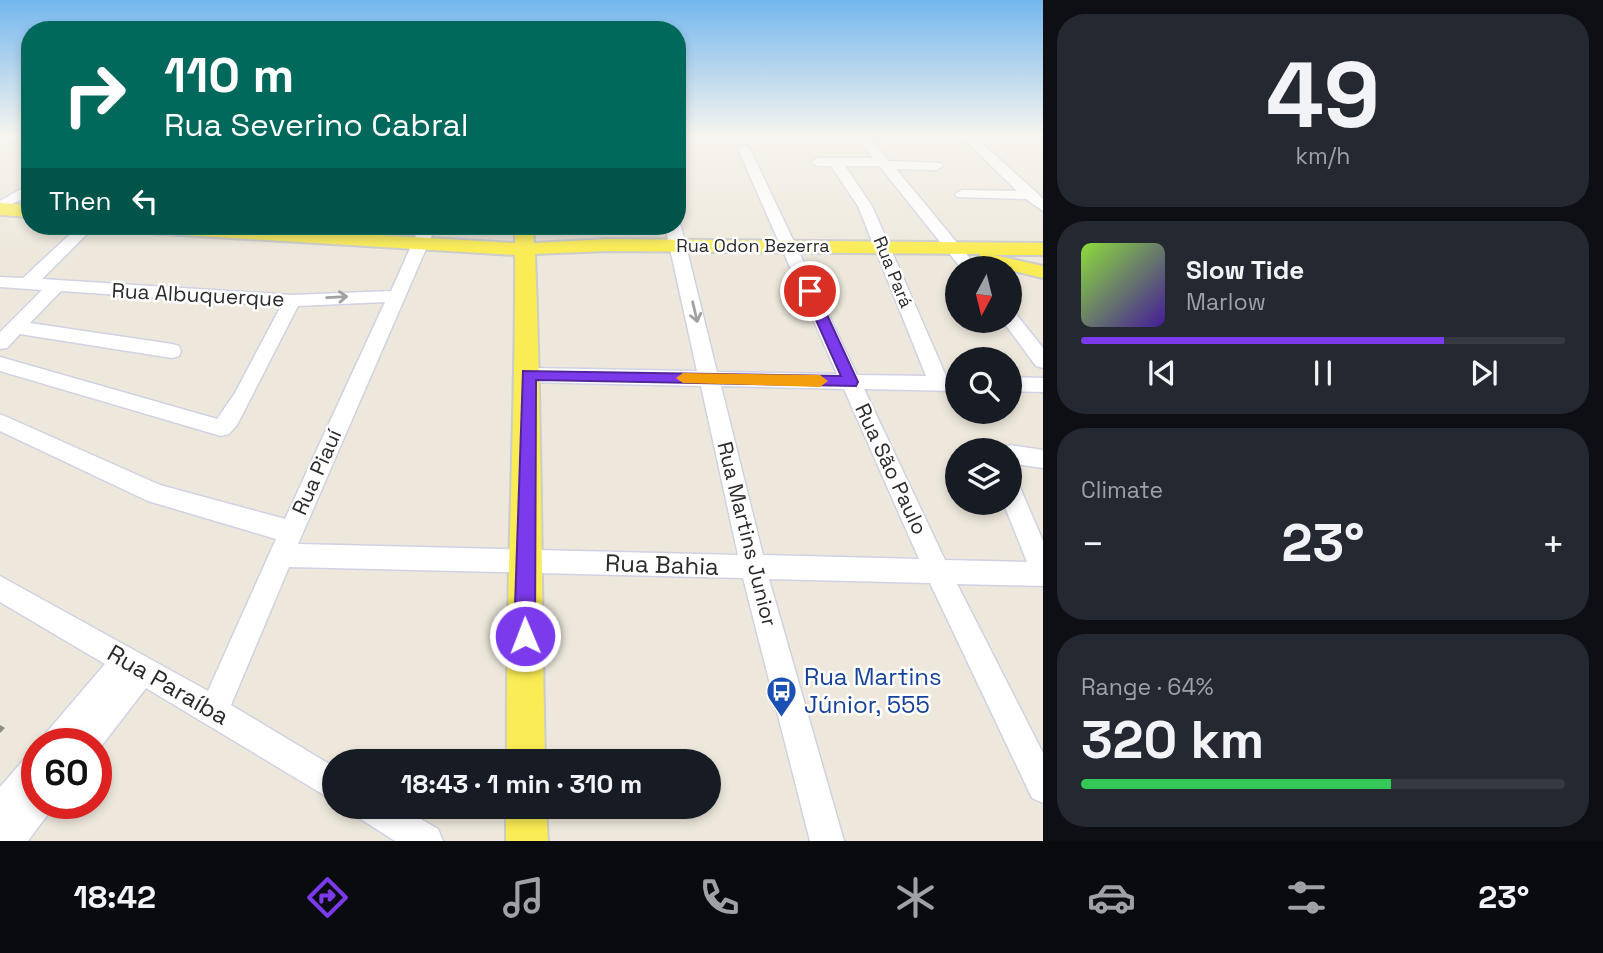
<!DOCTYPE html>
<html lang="en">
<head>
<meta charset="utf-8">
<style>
	:root { --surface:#171b24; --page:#242831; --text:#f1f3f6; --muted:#9ea1a6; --line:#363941; --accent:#7c3aed }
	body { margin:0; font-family:"Space Grotesk",sans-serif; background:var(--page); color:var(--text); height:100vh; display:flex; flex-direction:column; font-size:26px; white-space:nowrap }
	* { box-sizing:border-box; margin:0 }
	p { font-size:23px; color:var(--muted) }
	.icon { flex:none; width:38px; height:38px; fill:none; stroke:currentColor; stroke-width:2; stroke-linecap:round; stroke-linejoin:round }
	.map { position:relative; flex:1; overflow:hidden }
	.sheet { display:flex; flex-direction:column; gap:14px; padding:14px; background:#0d0f14; width:560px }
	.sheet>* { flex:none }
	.banner { position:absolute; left:21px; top:21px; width:665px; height:214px; border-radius:28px; box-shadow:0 4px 10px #0003; background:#00695c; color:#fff; overflow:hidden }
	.needle { width:46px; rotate:187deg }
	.tools { position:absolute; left:945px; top:256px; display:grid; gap:14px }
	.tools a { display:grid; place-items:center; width:77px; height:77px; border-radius:50%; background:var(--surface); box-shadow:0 4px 10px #0003; font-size:35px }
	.speed { position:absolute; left:21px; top:728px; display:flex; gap:14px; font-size:35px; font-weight:700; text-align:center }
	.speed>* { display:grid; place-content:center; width:91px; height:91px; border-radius:50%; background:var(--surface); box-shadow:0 4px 10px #0003; line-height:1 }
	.speed .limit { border:10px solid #d22; background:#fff; color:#111 }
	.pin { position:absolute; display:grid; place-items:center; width:60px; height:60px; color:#fff; margin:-30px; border:4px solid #fff; border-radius:50%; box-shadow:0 2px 7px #0007 }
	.me { position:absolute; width:77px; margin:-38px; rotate:359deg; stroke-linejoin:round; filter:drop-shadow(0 0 5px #0008) }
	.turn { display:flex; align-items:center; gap:24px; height:147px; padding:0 28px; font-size:32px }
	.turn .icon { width:91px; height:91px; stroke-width:2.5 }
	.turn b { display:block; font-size:49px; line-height:60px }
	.then { display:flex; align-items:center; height:66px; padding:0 28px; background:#0003; gap:14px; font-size:26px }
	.big { font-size:52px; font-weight:700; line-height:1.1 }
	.sheet .widget { flex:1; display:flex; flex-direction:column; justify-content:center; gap:10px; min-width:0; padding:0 24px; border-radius:28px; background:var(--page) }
	.sheet .dial { align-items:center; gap:0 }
	.dial b { font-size:91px; line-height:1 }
	.song { display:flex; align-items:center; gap:21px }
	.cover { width:84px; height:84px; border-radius:10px; background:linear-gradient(135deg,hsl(90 70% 55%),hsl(260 70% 35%)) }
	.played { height:7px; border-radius:4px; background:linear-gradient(90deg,var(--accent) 75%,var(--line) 75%) }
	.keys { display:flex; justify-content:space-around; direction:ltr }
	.heat { display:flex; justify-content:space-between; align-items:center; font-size:38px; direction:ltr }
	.charge { height:10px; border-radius:5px; background:linear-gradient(90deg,#34c759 64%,var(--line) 0) }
	.trip { position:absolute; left:322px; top:749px; width:399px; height:70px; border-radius:35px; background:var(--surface); box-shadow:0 4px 10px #0003; font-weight:700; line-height:70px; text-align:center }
	.tab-bar { display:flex; height:112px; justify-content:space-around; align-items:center; background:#090b0e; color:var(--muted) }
	.tab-bar .icon { width:49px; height:49px }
	.tab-bar .selected { color:var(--accent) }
	.tab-bar b { font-size:32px; color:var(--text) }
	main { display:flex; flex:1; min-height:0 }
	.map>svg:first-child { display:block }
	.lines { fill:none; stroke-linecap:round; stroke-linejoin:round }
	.minor-casing { stroke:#d1d1e4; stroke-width:3 }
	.major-casing { stroke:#ccc; stroke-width:4 }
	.minor { fill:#fff; fill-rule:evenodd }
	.major { fill:#faec54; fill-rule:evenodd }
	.shaded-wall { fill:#8d8a83 }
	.oneway { stroke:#a0a0a0 }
	.route { fill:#7c3aed; stroke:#51269a; stroke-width:2 }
	.slow { fill:#f59e0b }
	.labels { text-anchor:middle; stroke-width:5; stroke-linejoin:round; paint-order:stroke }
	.far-street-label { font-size:18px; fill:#2b2b2b; stroke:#fff }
	.street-label { font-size:21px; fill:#2b2b2b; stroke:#fff }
	.near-street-label { font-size:24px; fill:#2b2b2b; stroke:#fff }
	.near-transit-label { font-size:24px; fill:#164399; stroke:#fff; text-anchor:start }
</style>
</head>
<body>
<main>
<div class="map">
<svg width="1043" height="841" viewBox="0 0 1043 841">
	<rect width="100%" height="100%" fill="#eee8dc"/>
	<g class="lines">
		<defs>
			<g id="minor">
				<path d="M8 135H23L0 147V138Z"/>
				<path d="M855 135H867L889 161 941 163 943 166 936 170 896 169 978 268H961L881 168 878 166H845L872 206 946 376 957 377V391L864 389 945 560 1027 562 1003 502H1010V480L1018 483 1043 541V586L957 584 1043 753V803L1032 798 930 583 769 579 844 841H810L743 578 289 567 231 705 334 767V801L146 688 96 753V744H42L46 733 105 664 0 602V576L208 691 276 539 148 501 0 431V414L160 485 285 519 385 302 298 306 237 425 229 434 221 436 0 371V357L217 419 235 393 281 306 61 291 30 323 172 344 179 346 181 351 179 356 172 358 20 334 7 348 0 349V332L42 290 0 287V277L23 278 79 226H95L42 279 292 295 391 291 416 235 419 232H429L432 235 298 544 738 555 701 386 528 382 521 380 518 375 521 370 528 368 697 371 665 226H677V222L681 226 717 372 837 374 738 149 744 145 750 149 857 375 926 376 858 206 831 166H818L811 162 818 158H873ZM721 386 844 389 919 559 763 555Z"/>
				<path d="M960 135H973L1036 192 1043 199V211L1026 199 957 197 955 194 962 190 1017 191Z"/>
				<path d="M30 184V194L0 211V201Z"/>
				<path d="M1010 312 1016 314 1043 348V368L1036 366 1002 320H1010Z"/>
				<path d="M1010 377 1043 378V392L1010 391Z"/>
				<path d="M1010 445 1043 450V468L1010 463V450H1001Z"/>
				<path d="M37 752V803H53L48 814 28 841H0V787L26 757Z"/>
				<path d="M354 807H400L438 829 443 841H395L359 818Z"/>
			</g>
			<g id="major">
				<path d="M0 203 30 205V217L0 215Z"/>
				<path d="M123 226H223L515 243V226H533L534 243 608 239 1043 243V255H994L1043 266V278L1010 270V268L980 263 977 259 981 254 608 251 535 254C542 423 541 592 545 761H507C505 593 516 424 515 255L133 232Z"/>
				<path d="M506 807H546L548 841H506Z"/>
			</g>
		</defs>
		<use href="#minor" class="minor-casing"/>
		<use href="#major" class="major-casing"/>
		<use href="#minor" class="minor"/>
		<use href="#major" class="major"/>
	</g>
	<path class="shaded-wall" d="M0 725 5 728 0 733Z"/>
	<defs><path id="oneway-shaft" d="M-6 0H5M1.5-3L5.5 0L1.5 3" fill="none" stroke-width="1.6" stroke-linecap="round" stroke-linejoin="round" transform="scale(1.75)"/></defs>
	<g class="oneway">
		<use href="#oneway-shaft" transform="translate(337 297) rotate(-3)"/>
		<use href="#oneway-shaft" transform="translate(695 312) rotate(77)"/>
	</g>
	<linearGradient id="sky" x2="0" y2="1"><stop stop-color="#74b7ee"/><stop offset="0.54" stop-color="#f7f5ef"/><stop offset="1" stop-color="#f7f5ef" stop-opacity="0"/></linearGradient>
	<rect width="1043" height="252" fill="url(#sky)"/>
	<path class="route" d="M810 287 816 291 858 382 856 386 536 380 535 636 532 643 525 646 517 643 514 636 523 371 841 376 803 291Z"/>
	<path class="slow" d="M683 373 820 375 828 381 820 387 683 383 676 378Z"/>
	<defs>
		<symbol id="bus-pin" viewBox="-11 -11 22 30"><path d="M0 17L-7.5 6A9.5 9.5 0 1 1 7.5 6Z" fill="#1a4fb4" stroke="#fff"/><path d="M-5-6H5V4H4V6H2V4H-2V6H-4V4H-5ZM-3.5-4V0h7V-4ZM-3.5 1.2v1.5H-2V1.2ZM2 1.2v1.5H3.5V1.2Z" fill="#fff"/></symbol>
	</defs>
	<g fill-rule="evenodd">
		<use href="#bus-pin" x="764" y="674" width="35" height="47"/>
	</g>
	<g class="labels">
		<g class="far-street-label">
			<text x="753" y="252">Rua Odon Bezerra</text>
			<text transform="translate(893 272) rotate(68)" y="6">Rua Pará</text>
		</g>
		<g class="street-label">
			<text transform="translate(198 295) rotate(3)" y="7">Rua Albuquerque</text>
			<text transform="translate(891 469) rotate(65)" y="7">Rua São Paulo</text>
			<text transform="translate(317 472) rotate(-66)" y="7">Rua Piauí</text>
			<text transform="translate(747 534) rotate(76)" y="7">Rua Martins Junior</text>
		</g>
		<g class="near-street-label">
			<text transform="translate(662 565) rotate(2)" y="8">Rua Bahia</text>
			<text transform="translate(168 685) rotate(30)" y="8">Rua Paraíba</text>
		</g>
		<g class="near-transit-label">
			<text x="804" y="685">Rua Martins<tspan x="804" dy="28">Júnior, 555</tspan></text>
		</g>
	</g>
</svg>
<div class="tools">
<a><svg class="needle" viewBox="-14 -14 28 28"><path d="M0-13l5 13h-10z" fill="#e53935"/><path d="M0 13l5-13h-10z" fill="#9ea1a6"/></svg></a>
<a><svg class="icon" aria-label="search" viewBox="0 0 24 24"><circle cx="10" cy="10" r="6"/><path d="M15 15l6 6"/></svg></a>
<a><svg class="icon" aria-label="layers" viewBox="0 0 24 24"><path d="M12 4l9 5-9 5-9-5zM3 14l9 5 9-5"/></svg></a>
</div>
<div class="speed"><div class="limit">60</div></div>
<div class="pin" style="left:810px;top:291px;background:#d93025"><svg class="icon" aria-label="arrive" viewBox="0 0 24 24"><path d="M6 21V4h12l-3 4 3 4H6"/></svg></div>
<svg class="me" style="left:525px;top:636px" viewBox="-20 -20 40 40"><circle r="17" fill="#7c3aed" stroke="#fff" stroke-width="3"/><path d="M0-11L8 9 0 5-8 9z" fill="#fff"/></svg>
<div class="trip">18:43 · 1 min · 310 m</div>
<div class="banner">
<div class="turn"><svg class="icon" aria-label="right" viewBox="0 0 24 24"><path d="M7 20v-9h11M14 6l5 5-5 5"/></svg><div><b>110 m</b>Rua Severino Cabral</div></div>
<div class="then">Then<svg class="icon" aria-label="left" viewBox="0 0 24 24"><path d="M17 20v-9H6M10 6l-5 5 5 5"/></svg></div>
</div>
</div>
<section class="sheet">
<div class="widget dial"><b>49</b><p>km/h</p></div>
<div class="widget">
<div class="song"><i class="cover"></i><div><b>Slow Tide</b><p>Marlow</p></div></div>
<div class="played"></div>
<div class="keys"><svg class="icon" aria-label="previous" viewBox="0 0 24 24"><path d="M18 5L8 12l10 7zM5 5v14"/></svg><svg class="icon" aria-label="pause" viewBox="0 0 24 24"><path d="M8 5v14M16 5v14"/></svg><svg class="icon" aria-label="next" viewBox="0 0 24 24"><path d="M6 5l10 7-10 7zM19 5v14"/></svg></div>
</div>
<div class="widget"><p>Climate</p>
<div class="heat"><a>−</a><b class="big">23°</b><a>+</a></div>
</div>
<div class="widget"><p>Range · 64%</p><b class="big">320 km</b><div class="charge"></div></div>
</section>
</main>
<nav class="tab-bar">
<b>18:42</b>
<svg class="icon selected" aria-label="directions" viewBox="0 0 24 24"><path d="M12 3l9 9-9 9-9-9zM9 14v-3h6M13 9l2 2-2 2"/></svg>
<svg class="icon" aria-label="music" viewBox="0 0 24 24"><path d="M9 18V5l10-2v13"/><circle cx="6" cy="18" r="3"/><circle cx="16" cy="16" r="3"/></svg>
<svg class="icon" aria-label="phone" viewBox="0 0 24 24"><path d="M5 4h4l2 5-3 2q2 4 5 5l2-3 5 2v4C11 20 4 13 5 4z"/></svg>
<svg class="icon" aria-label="climate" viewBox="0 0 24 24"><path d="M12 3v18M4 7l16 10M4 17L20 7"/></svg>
<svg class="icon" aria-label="car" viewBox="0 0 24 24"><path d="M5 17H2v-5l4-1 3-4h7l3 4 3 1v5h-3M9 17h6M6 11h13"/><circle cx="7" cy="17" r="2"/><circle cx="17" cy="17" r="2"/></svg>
<svg class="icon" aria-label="filters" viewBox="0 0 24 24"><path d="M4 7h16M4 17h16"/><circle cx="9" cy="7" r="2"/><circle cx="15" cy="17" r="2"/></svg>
<b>23°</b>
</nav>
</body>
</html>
